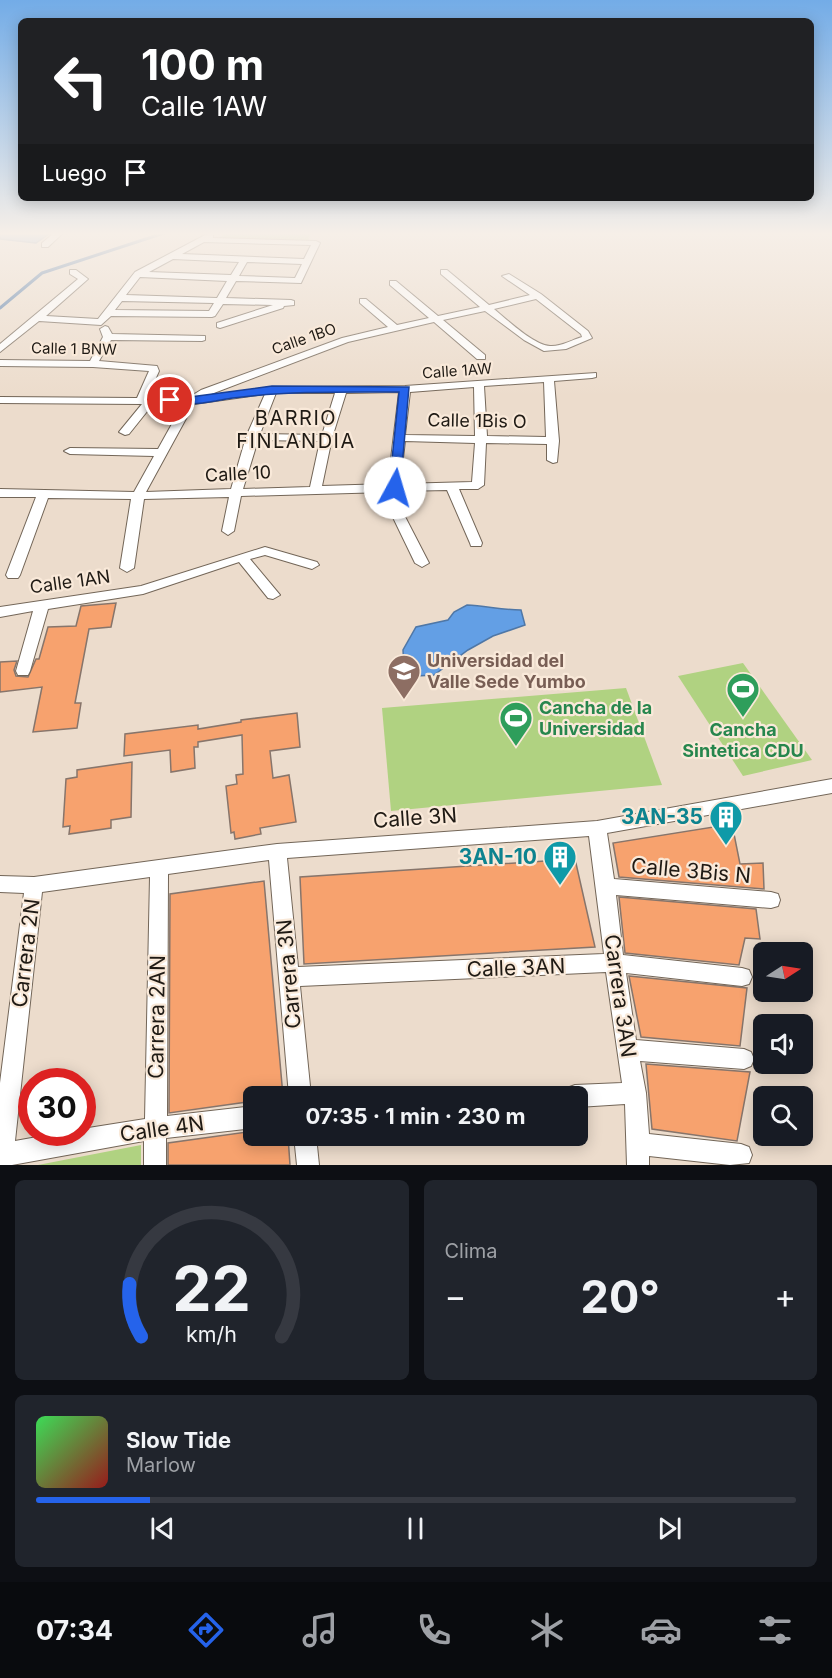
<!DOCTYPE html>
<html lang="es">
<head>
<meta charset="utf-8">
<style>
	:root { --surface:#171b24; --page:#20242c; --text:#f1f3f6; --muted:#9ea1a6; --line:#363941; --accent:#2563eb }
	body { margin:0; font-family:Inter,sans-serif; background:var(--page); color:var(--text); height:100vh; display:flex; flex-direction:column; font-size:22px; white-space:nowrap }
	* { box-sizing:border-box; margin:0 }
	p { font-size:20px; color:var(--muted) }
	.icon { flex:none; width:33px; height:33px; fill:none; stroke:currentColor; stroke-width:2; stroke-linecap:round; stroke-linejoin:round }
	.map { position:relative; height:1165px; overflow:hidden }
	.panel { display:flex; flex-direction:column; gap:15px; padding:15px; background:#0d0f14; flex:1 }
	.panel>* { flex:none }
	.top-card { position:absolute; left:18px; top:18px; width:796px; height:183px; border-radius:9px; box-shadow:0 3px 15px #0003; background:#202124; color:#fff; overflow:hidden }
	.needle { width:39px; rotate:78deg }
	.fabs { position:absolute; left:753px; top:942px; display:grid; gap:12px }
	.fabs a { display:grid; place-items:center; width:60px; height:60px; border-radius:9px; background:var(--surface); box-shadow:0 3px 15px #0003; font-size:30px }
	.speed { position:absolute; left:18px; top:1068px; display:flex; gap:12px; font-size:30px; font-weight:700; text-align:center }
	.speed>* { display:grid; place-content:center; width:78px; height:78px; border-radius:50%; background:var(--surface); box-shadow:0 3px 15px #0003; line-height:1 }
	.speed .limit { border:9px solid #d22; background:#fff; color:#111 }
	.pin { position:absolute; display:grid; place-items:center; width:51px; height:51px; color:#fff; margin:-26px; border:3px solid #fff; border-radius:50%; box-shadow:0 2px 6px #0007 }
	.me { position:absolute; width:66px; margin:-33px; rotate:6deg; stroke-linejoin:round; filter:drop-shadow(0 0 4px #0008) }
	.turn { display:flex; align-items:center; gap:21px; height:126px; padding:0 24px; font-size:27px }
	.turn .icon { width:78px; height:78px; stroke-width:2.5 }
	.turn b { display:block; font-size:42px; line-height:51px }
	.then { display:flex; align-items:center; height:57px; padding:0 24px; background:#0003; gap:12px; font-size:22px }
	.big { font-size:45px; font-weight:700; line-height:1.1 }
	.panel .tile { flex:1; display:flex; flex-direction:column; justify-content:center; gap:9px; min-width:0; padding:0 21px; border-radius:9px; background:var(--page) }
	.panel .dial { align-items:center; gap:0 }
	.dial svg { height:156px; overflow:visible; fill:none; stroke:var(--line); stroke-width:7; stroke-linecap:round; text-anchor:middle }
	.dial text { fill:var(--text); stroke:none }
	.song { display:flex; align-items:center; gap:18px }
	.cover { width:72px; height:72px; border-radius:9px; background:linear-gradient(135deg,hsl(130 70% 55%),hsl(0 70% 35%)) }
	.played { height:6px; border-radius:3px; background:linear-gradient(90deg,var(--accent) 15%,var(--line) 15%) }
	.keys { display:flex; justify-content:space-around; direction:ltr }
	.heat { display:flex; justify-content:space-between; align-items:center; font-size:33px; direction:ltr }
	.panel .tiles { flex:1; display:grid; gap:15px; grid-template-columns:1fr 1fr }
	.tile:last-child { grid-column:span 2 }
	.trip { position:absolute; left:243px; top:1086px; width:345px; height:60px; border-radius:9px; background:var(--surface); box-shadow:0 3px 15px #0003; font-weight:700; line-height:60px; text-align:center }
	.tabs { display:flex; height:96px; justify-content:space-around; align-items:center; background:#090b0e; color:var(--muted) }
	.tabs .icon { width:42px; height:42px }
	.tabs .active { color:var(--accent) }
	.tabs b { font-size:27px; color:var(--text) }
	.map>svg:first-child { display:block }
	.green { fill:#b0d281 }
	.water { fill:#639fe5; stroke:#4f77a6; stroke-width:1.5 }
	.lines { fill:none; stroke-linecap:round; stroke-linejoin:round }
	.stream { stroke:#4f77a6; stroke-width:3 }
	.building { fill:#f7a26e; stroke:#87756b; stroke-width:1.5 }
	.street-casing { stroke:#736658; stroke-width:2 }
	.street { fill:#fff; fill-rule:evenodd }
	.route { fill:#2563eb; stroke:#184099; stroke-width:1.5 }
	.labels { text-anchor:middle; stroke-width:4.5; stroke-linejoin:round; paint-order:stroke }
	.far-street-label { font-size:15px; fill:#1f1a14; stroke:#f9e9d9 }
	.street-label { font-size:18px; fill:#1f1a14; stroke:#f9e9d9 }
	.education-label { font-size:18px; font-weight:bold; fill:#785e54; stroke:#f9e9d9; text-anchor:start }
	.leisure-label { font-size:18px; font-weight:bold; fill:#27864d; stroke:#f9e9d9; text-anchor:start }
	.neighbourhood-label { font-size:20px; letter-spacing:1.5px; fill:#1f1a14; stroke:#f9e9d9 }
	.near-culture-label { font-size:21px; font-weight:bold; fill:#0d838f; stroke:#f9e9d9; text-anchor:end }
	.near-street-label { font-size:21px; fill:#1f1a14; stroke:#f9e9d9 }
</style>
</head>
<body>
<div class="map">
<svg width="832" height="1165" viewBox="0 0 832 1165">
	<rect width="100%" height="100%" fill="#ecdccc"/>
	<g class="green">
		<path d="M227 233H311L308 241 218 238Z"/>
		<path d="M743 663 812 760 743 776 678 676Z"/>
		<path d="M626 688 662 785 391 811 382 708Z"/>
		<path d="M141 1145V1165H38Z"/>
	</g>
	<g class="water">
		<path d="M0 233H50L36 243 0 239Z"/>
		<path d="M467 605C486 606 503 610 521 610L525 625 493 636 468 650 434 675 417 676 404 668 403 650 416 627 448 620 454 612Z"/>
	</g>
	<g class="lines">
		<path class="stream" d="M0 308 42 273 164 233"/>
	</g>
	<g class="building">
		<path d="M116 603 111 627 89 629 75 703H81L77 728 33 732 42 687 0 692V662L17 661 14 670 16 676 28 677 36 659H39L48 627 76 626 81 606Z"/>
		<path d="M297 713 300 747 270 751 273 778 289 775 296 822 260 828 261 834 235 839 234 832 231 833 226 786 237 784 236 775 243 774 242 735 198 742V747H194L195 768 171 772 170 750 124 756 125 734 198 725V729L241 722V720Z"/>
		<path d="M132 762 131 817 111 820V828L69 834 70 826 63 827 66 779 77 777V770Z"/>
		<path d="M732 824 740 864 763 863 764 889 619 877 613 843Z"/>
		<path d="M575 859 595 947 304 964 300 877Z"/>
		<path d="M264 881 283 1096H254V1101L169 1113 170 894Z"/>
		<path d="M619 897 756 909 760 939 745 938 739 965 625 953Z"/>
		<path d="M629 976 747 988 740 1046 641 1037Z"/>
		<path d="M646 1064 750 1072 737 1141 652 1129Z"/>
		<path d="M254 1131V1136H288L290 1165H168V1143Z"/>
	</g>
	<g class="lines">
		<defs>
			<g id="street">
				<path d="M54 233H63L48 247H42V243Z"/>
				<path d="M207 234H213V238L316 241 320 243 301 283 236 281 226 298 291 300 294 301V305L284 306 283 308 220 328 217 327V323L273 305 223 304 215 316 212 317 111 316 101 325 39 321 0 352V344L78 279 70 274V270H76L88 279 46 316 98 319 135 272ZM204 242 311 245 304 259 182 254ZM173 259 239 262 231 275 149 272ZM247 262 302 264 295 278 239 276ZM140 277 227 281 217 298 126 295ZM122 301 214 303 209 311 115 310Z"/>
				<path d="M441 270H447L489 305 530 295 502 276 509 274 541 294 588 331 592 338 566 349 544 351 524 340 485 311 443 320 485 355V359H477L434 322 348 342 206 396 272 387 405 386 596 373V377L592 378 554 381 559 441 557 462 553 463 547 460V444L486 443 484 485 478 489H459L482 543 481 546H471L470 543 447 490 399 491 398 503 429 563 422 567 415 563 386 503 387 492 241 496 234 531 228 535 222 531 229 497 144 499 134 568 127 572 120 568 131 499 48 498 20 575 18 578H8L6 575 36 497H0V489L134 492 154 456 70 454 64 451 70 448 158 449 183 404H153L129 434 125 435 119 432 142 404 0 403V397L137 398 149 371 93 367 0 366V360L90 361 103 337 100 329 105 326 108 327 112 334 205 336V340L202 341 111 340 99 361 157 366 159 371 147 398H188L201 390 342 338 388 327 360 303V299H366L397 325 429 318 390 285V281H396L438 316 480 307 441 274ZM536 299 581 334 582 337C572 340 560 347 550 346 534 345 506 319 494 309ZM544 382 546 437 487 436 484 386ZM474 387 475 436 405 435 410 392ZM399 392 388 484 322 486 332 438 346 393ZM276 393H335L322 435 260 434ZM265 394 246 437 231 489 146 492 194 404ZM258 440 320 441 310 487 243 489ZM405 441 475 443 472 482 400 484Z"/>
				<path d="M265 547 317 562 319 565 312 569 265 555 250 559 280 595 273 599 268 598 239 562 143 594 48 609 30 671 28 675H18L16 671 33 611 0 617V607L141 586Z"/>
				<path d="M832 779V793L607 833 614 879 771 892 778 894 780 900 778 906 771 908 616 895 623 955 742 968 749 970 752 977 749 984 742 986 626 973 636 1040 744 1049 751 1052 754 1059 751 1066 744 1069 640 1061 646 1093 649 1134 741 1144 749 1147 752 1155 749 1163 730 1165 649 1156V1165H627L625 1104 578 1107V1096H564L567 1088 575 1085 622 1083 606 972 300 986 311 1096H289L269 860 168 874 167 1116 254 1106V1128L166 1138V1165H144V1141L12 1165H0V1083L24 893 0 892V876L34 877 277 844 597 821ZM589 836 604 954 298 967 287 858ZM150 877 145 1119 82 1129V1132H65L15 1141 42 892Z"/>
				<path d="M294 1136H316L319 1165H297Z"/>
			</g>
		</defs>
		<use href="#street" class="street-casing"/>
		<use href="#street" class="street"/>
	</g>
	<linearGradient id="sky" x2="0" y2="1"><stop stop-color="#73ace7"/><stop offset="0.59" stop-color="#f6efe8"/><stop offset="1" stop-color="#f6efe8" stop-opacity="0"/></linearGradient>
	<rect width="832" height="396" fill="url(#sky)"/>
	<path class="route" d="M272 386 409 387 400 490 395 491 389 488 399 392C344 392 288 391 233 398 217 400 176 410 165 400L170 397H190Z"/>
	<defs>
		<symbol id="university-pin" viewBox="-11 -11 22 30"><path d="M0 17L-7.5 6A9.5 9.5 0 1 1 7.5 6Z" fill="#8d6e63" stroke="#f9e9d9"/><path d="M0-5L7-2L0 1L-7-2ZM-4 1L0 2.5L4 1V4Q0 6-4 4Z" fill="#fff"/></symbol>
		<symbol id="stadium-pin" viewBox="-11 -11 22 30"><path d="M0 17L-7.5 6A9.5 9.5 0 1 1 7.5 6Z" fill="#2e9e5b" stroke="#f9e9d9"/><path d="M0-5a6.5 5 0 1 0 0 10a6.5 5 0 1 0 0-10ZM-3.5-1.8h7v3.6h-7Z" fill="#fff"/></symbol>
		<symbol id="building-pin" viewBox="-11 -11 22 30"><path d="M0 17L-7.5 6A9.5 9.5 0 1 1 7.5 6Z" fill="#0f9aa8" stroke="#f9e9d9"/><path d="M-4-6H4V6H1V3H-1V6H-4ZM-2.5-4.3h1.7v1.8h-1.7ZM.8-4.3h1.7v1.8H.8ZM-2.5-1h1.7V.8h-1.7ZM.8-1h1.7V.8H.8Z" fill="#fff"/></symbol>
	</defs>
	<g fill-rule="evenodd">
		<use href="#university-pin" x="385" y="652" width="38" height="52"/>
		<use href="#stadium-pin" x="724" y="670" width="38" height="52"/>
		<use href="#stadium-pin" x="497" y="699" width="38" height="52"/>
		<use href="#building-pin" x="707" y="798" width="38" height="52"/>
		<use href="#building-pin" x="541" y="838" width="38" height="52"/>
	</g>
	<g class="labels">
		<g class="far-street-label">
			<text transform="translate(304 339) rotate(-19)" y="5">Calle 1BO</text>
			<text transform="translate(74 349) rotate(1)" y="5">Calle 1 BNW</text>
			<text transform="translate(457 371) rotate(-4)" y="5">Calle 1AW</text>
		</g>
		<g class="street-label">
			<text transform="translate(477 421) rotate(1)" y="6">Calle 1Bis O</text>
			<text transform="translate(238 474) rotate(-3)" y="6">Calle 10</text>
			<text transform="translate(70 582) rotate(-8)" y="6">Calle 1AN</text>
		</g>
		<g class="education-label">
			<text x="427" y="667">Universidad del<tspan x="427" dy="21">Valle Sede Yumbo</tspan></text>
		</g>
		<g class="leisure-label">
			<text x="539" y="714">Cancha de la<tspan x="539" dy="21">Universidad</tspan></text>
			<text x="743" y="736" text-anchor="middle">Cancha<tspan x="743" dy="21">Sintetica CDU</tspan></text>
		</g>
		<g class="neighbourhood-label">
			<text x="296" y="425">BARRIO<tspan x="296" dy="23">FINLANDIA</tspan></text>
		</g>
		<g class="near-culture-label">
			<text x="703" y="824">3AN-35</text>
			<text x="537" y="864">3AN-10</text>
		</g>
		<g class="near-street-label">
			<text transform="translate(415 818) rotate(-4)" y="7">Calle 3N</text>
			<text transform="translate(691 871) rotate(5)" y="7">Calle 3Bis N</text>
			<text transform="translate(26 953) rotate(-83)" y="7">Carrera 2N</text>
			<text transform="translate(516 968) rotate(-2)" y="7">Calle 3AN</text>
			<text transform="translate(289 974) rotate(-95)" y="7">Carrera 3N</text>
			<text transform="translate(620 996) rotate(82)" y="7">Carrera 3AN</text>
			<text transform="translate(157 1017) rotate(-89)" y="7">Carrera 2AN</text>
			<text transform="translate(162 1129) rotate(-8)" y="7">Calle 4N</text>
		</g>
	</g>
</svg>
<div class="fabs">
<a><svg class="needle" viewBox="-14 -14 28 28"><path d="M0-13l5 13h-10z" fill="#e53935"/><path d="M0 13l5-13h-10z" fill="#9ea1a6"/></svg></a>
<a><svg class="icon" aria-label="sound" viewBox="0 0 24 24"><path d="M4 9h4l5-4v14l-5-4H4zM17 9q2 3 0 6"/></svg></a>
<a><svg class="icon" aria-label="search" viewBox="0 0 24 24"><circle cx="10" cy="10" r="6"/><path d="M15 15l6 6"/></svg></a>
</div>
<div class="speed"><div class="limit">30</div></div>
<div class="pin" style="left:170px;top:400px;background:#d93025"><svg class="icon" aria-label="arrive" viewBox="0 0 24 24"><path d="M6 21V4h12l-3 4 3 4H6"/></svg></div>
<svg class="me" style="left:395px;top:488px" viewBox="-20 -20 40 40"><circle r="19" fill="#fff"/><path d="M0-13L10 11 0 6-10 11z" fill="#2563eb"/></svg>
<div class="trip">07:35 · 1 min · 230 m</div>
<div class="top-card">
<div class="turn"><svg class="icon" aria-label="left" viewBox="0 0 24 24"><path d="M17 20v-9H6M10 6l-5 5 5 5"/></svg><div><b>100 m</b>Calle 1AW</div></div>
<div class="then">Luego<svg class="icon" aria-label="arrive" viewBox="0 0 24 24"><path d="M6 21V4h12l-3 4 3 4H6"/></svg></div>
</div>
</div>
<section class="panel">
<div class="tiles">
<div class="tile dial"><svg viewBox="0 0 100 80">
<path d="M14 69A42 42 0 1 1 86 69"/>
<path d="M14 69A42 42 0 0 1 8 42" stroke="#2563eb"/>
<text x="50" y="56" font-size="32" font-weight="700">22</text>
<text x="50" y="72" font-size="11">km/h</text>
</svg></div>
<div class="tile"><p>Clima</p>
<div class="heat"><a>−</a><b class="big">20°</b><a>+</a></div>
</div>
<div class="tile">
<div class="song"><i class="cover"></i><div><b>Slow Tide</b><p>Marlow</p></div></div>
<div class="played"></div>
<div class="keys"><svg class="icon" aria-label="previous" viewBox="0 0 24 24"><path d="M18 5L8 12l10 7zM5 5v14"/></svg><svg class="icon" aria-label="pause" viewBox="0 0 24 24"><path d="M8 5v14M16 5v14"/></svg><svg class="icon" aria-label="next" viewBox="0 0 24 24"><path d="M6 5l10 7-10 7zM19 5v14"/></svg></div>
</div>
</div>
</section>
<nav class="tabs">
<b>07:34</b>
<svg class="icon active" aria-label="directions" viewBox="0 0 24 24"><path d="M12 3l9 9-9 9-9-9zM9 14v-3h6M13 9l2 2-2 2"/></svg>
<svg class="icon" aria-label="music" viewBox="0 0 24 24"><path d="M9 18V5l10-2v13"/><circle cx="6" cy="18" r="3"/><circle cx="16" cy="16" r="3"/></svg>
<svg class="icon" aria-label="phone" viewBox="0 0 24 24"><path d="M5 4h4l2 5-3 2q2 4 5 5l2-3 5 2v4C11 20 4 13 5 4z"/></svg>
<svg class="icon" aria-label="climate" viewBox="0 0 24 24"><path d="M12 3v18M4 7l16 10M4 17L20 7"/></svg>
<svg class="icon" aria-label="car" viewBox="0 0 24 24"><path d="M5 17H2v-5l4-1 3-4h7l3 4 3 1v5h-3M9 17h6M6 11h13"/><circle cx="7" cy="17" r="2"/><circle cx="17" cy="17" r="2"/></svg>
<svg class="icon" aria-label="filters" viewBox="0 0 24 24"><path d="M4 7h16M4 17h16"/><circle cx="9" cy="7" r="2"/><circle cx="15" cy="17" r="2"/></svg>
</nav>
</body>
</html>
